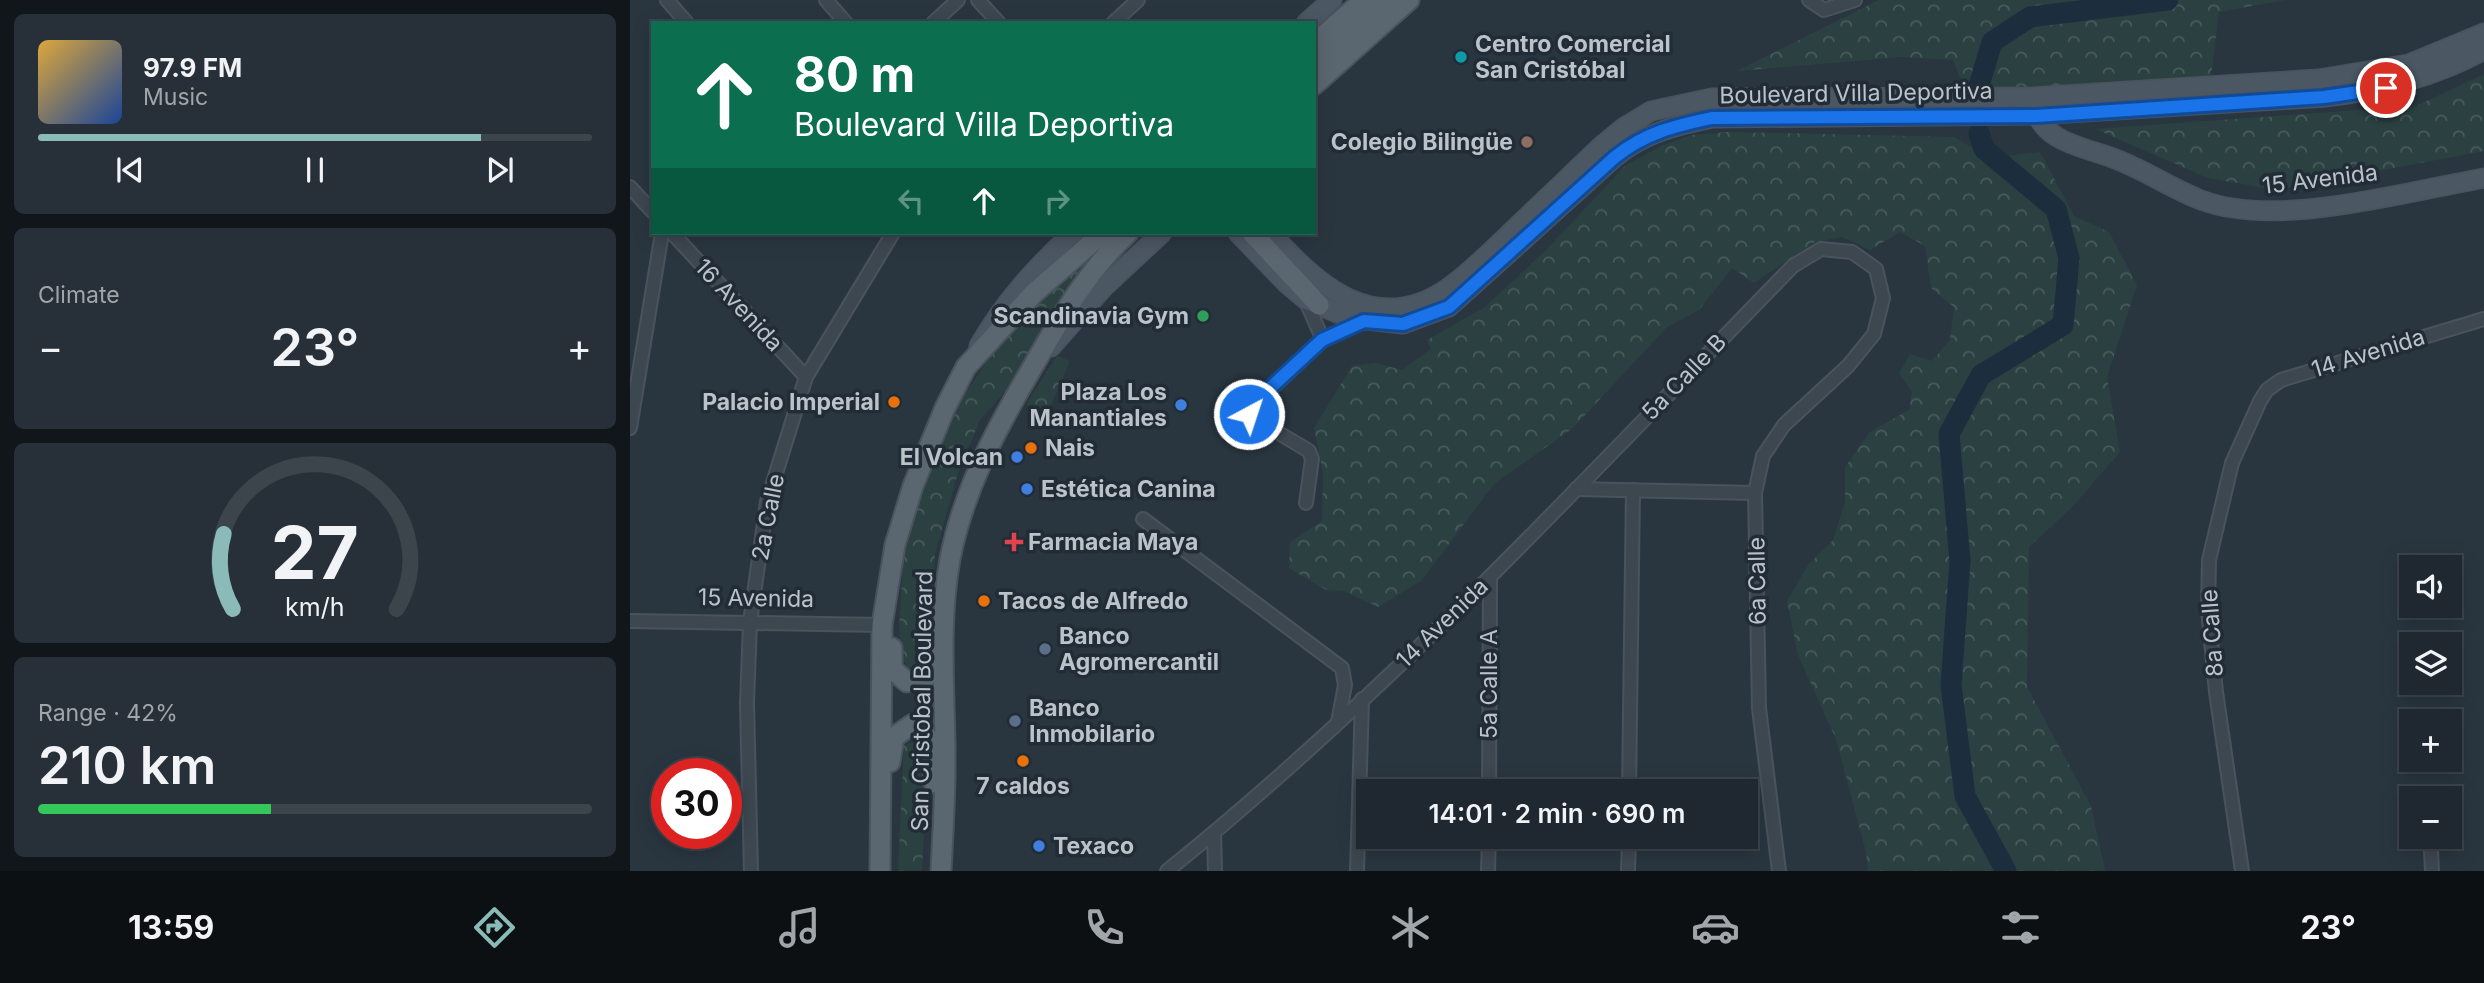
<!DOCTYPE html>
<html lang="en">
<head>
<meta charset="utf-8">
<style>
	:root { --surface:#1f2830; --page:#273038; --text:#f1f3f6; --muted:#a1a6ab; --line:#3c444c; --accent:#8bbbb9 }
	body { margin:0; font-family:Inter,sans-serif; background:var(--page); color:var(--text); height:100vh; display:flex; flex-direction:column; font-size:26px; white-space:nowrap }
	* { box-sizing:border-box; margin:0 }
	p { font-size:23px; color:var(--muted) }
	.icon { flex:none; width:38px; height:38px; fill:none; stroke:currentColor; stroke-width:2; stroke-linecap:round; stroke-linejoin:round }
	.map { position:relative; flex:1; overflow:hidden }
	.drawer { display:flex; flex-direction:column; gap:14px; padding:14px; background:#11161a; width:630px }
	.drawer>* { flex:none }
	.guide { position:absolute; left:21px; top:21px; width:665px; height:214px; border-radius:0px; box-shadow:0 4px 18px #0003,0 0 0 2px var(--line); background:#0b6e4f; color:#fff; overflow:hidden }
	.buttons { position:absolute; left:1769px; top:555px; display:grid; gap:14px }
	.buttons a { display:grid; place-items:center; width:63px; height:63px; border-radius:0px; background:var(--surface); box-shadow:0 4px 18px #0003,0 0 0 2px var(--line); font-size:35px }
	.speed { position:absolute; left:21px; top:758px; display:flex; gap:14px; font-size:35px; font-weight:700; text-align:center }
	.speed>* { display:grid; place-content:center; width:91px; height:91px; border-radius:50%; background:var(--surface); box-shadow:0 4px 18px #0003,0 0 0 2px var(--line); line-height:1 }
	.speed .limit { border:10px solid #d22; background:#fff; color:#111 }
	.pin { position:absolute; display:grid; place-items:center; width:60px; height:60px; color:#fff; margin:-30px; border:4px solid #fff; border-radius:50%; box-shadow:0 2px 7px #0007 }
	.me { position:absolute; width:77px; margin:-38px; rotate:40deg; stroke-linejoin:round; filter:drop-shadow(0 0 5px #0008) }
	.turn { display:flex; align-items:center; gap:24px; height:147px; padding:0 28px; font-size:32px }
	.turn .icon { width:91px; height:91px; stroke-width:2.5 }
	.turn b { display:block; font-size:49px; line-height:60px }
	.lanes { display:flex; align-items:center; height:66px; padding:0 28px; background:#0003; justify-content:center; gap:35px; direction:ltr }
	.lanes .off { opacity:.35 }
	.big { font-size:52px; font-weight:600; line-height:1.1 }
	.drawer .widget { flex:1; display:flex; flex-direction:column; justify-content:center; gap:10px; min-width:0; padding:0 24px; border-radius:10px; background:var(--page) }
	.drawer .dial { align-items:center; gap:0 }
	.dial svg { height:182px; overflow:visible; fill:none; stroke:var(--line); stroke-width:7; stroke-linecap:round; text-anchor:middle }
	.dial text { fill:var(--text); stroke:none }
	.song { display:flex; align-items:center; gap:21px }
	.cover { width:84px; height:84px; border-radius:10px; background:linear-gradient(135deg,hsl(40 70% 55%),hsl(220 70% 35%)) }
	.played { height:7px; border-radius:4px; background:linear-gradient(90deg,var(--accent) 80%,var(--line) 80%) }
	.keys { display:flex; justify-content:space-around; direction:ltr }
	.heat { display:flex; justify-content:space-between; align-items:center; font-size:38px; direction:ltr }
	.charge { height:10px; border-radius:5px; background:linear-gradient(90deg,#34c759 42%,var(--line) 0) }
	.trip { position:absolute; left:726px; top:779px; width:402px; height:70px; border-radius:0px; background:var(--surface); box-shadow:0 4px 18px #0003,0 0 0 2px var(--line); font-weight:600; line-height:70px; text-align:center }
	.menu { display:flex; height:112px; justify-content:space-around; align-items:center; background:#0c1013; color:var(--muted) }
	.menu .icon { width:49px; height:49px }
	.menu .selected { color:var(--accent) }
	.menu b { font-size:32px; color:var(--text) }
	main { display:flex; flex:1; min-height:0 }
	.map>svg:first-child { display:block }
	.forest { fill:url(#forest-crowns) }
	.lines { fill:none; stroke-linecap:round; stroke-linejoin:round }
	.river { stroke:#1c2e3e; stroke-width:21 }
	.street-casing { stroke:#4a535d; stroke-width:16 }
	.secondary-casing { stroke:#4a535d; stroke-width:21 }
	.primary-casing { stroke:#4a535d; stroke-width:23 }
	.street { stroke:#3d4750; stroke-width:12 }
	.secondary { stroke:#4b5763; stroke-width:18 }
	.primary { stroke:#5b6770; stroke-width:19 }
	.route-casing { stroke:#114b97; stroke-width:18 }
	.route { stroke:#1a73e8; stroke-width:12 }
	.culture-dot { fill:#0f9aa8; stroke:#222c36; stroke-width:2.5 }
	.education-dot { fill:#8d6e63; stroke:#222c36; stroke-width:2.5 }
	.leisure-dot { fill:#2e9e5b; stroke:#222c36; stroke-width:2.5 }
	.food-dot { fill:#e8710a; stroke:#222c36; stroke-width:2.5 }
	.shop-dot { fill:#3f7fe0; stroke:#222c36; stroke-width:2.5 }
	.health-dot { fill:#e0444e; stroke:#222c36; stroke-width:2.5 }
	.service-dot { fill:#5c6f8a; stroke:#222c36; stroke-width:2.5 }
	.labels { text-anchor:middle; stroke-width:7; stroke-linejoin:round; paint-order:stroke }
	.poi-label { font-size:23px; font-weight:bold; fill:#bac2ca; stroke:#222c36; text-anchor:start }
	.street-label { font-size:23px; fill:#bac2ca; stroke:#222c36 }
</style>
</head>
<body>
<main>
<section class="drawer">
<div class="widget">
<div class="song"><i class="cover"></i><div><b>97.9 FM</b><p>Music</p></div></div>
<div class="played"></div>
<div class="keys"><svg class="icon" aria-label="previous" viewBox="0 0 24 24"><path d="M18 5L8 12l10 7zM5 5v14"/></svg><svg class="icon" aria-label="pause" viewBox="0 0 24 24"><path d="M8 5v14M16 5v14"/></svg><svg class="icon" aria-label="next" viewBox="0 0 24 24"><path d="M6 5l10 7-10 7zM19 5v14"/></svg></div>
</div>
<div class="widget"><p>Climate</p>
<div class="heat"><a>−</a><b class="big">23°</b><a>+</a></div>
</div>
<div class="widget dial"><svg viewBox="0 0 100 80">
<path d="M14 69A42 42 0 1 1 86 69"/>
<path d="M14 69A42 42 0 0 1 10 36" stroke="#8bbbb9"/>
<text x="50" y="56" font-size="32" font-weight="700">27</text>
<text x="50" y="72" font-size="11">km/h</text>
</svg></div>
<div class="widget"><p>Range · 42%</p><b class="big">210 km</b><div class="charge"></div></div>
</section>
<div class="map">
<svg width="1854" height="871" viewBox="0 0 1854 871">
	<defs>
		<pattern id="forest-crowns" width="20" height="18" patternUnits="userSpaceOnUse" patternTransform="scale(1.75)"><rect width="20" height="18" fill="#2b4141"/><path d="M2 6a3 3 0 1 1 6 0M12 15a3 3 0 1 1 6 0" fill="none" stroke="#485b5b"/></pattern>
	</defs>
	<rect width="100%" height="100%" fill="#293640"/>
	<g class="forest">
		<path d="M1249 0H1655L1589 12 1581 77 1378 90 1334 87 1323 60 1271 57 1107 71Z"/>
		<path d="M1854 74V151L1647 190 1578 178 1465 129 1786 106Z"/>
		<path d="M1098 132 1324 137 1359 158 1410 152 1444 216 1479 232 1507 285 1477 377 1490 452 1442 507 1399 547 1397 687 1461 806 1475 871H1238L1236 852 1206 739 1168 655 1157 601 1178 565 1203 540 1215 502V467L1240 432 1279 410 1282 392 1269 373 1280 354 1302 361 1320 340 1324 307 1301 288 1295 246 1270 232 1240 250 1212 237 1185 242 1124 283 1102 268 1069 310 1037 327 943 428 864 484 791 581 748 607 714 591 696 590 659 568 660 542 692 521 693 472 684 428 722 366 745 363 772 370 801 349 797 340 855 307 914 252 995 166 1031 146 1061 135Z"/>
		<path d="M451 264 454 268 393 371 350 420 328 473 305 554 299 652 294 662 279 673 271 652 269 629 274 546 287 501 321 415 370 342 402 307Z"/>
		<path d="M427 356 440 361 421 405 413 416 401 411 397 403Z"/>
		<path d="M289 740 297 759 292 871H268L274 746Z"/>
	</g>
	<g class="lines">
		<g class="river">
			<path d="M1348 89 1362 42 1400 17 1538 0"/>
			<path d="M1349 133 1354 149 1426 209 1439 258 1433 325 1351 375 1319 434 1330 561 1321 685 1335 796 1376 871"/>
		</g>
		<defs>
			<g id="street">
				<path d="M37 0 57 23"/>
				<path d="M196 0 216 23"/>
				<path d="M348 0 369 23"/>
				<path d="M1179 0 1194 10 1225 0"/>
				<path d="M303 23 328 0"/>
				<path d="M483 23 508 0"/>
				<path d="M0 187 23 212"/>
				<path d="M42 233 176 377"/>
				<path d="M675 299 693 340"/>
				<path d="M0 428 32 233"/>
				<path d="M946 489 1125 493"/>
				<path d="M676 503 682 459 679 451 622 417 618 411 693 340 734 321"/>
				<path d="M513 519 712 668 715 685 708 722"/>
				<path d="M0 621 252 625"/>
				<path d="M859 791 860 578"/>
				<path d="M999 791 1003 490"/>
				<path d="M584 833 585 871"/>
				<path d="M1801 851 1802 871"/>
				<path d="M121 871 117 703 120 622 137 502 176 377 263 233"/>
				<path d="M537 871C763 689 961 473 1163 266L1191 249 1222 252 1246 269 1253 298 1244 334 1218 366 1154 425 1133 456 1125 493 1129 708 1149 871"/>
				<path d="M727 871 732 699"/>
				<path d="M858 871 859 836"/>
				<path d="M998 871 999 836"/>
				<path d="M1612 871 1586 692 1578 610 1579 560 1602 463 1630 401 1637 390 1651 380 1854 319"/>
			</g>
			<g id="secondary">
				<path d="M676 23 702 0"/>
				<path d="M1405 107C1411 141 1453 147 1480 157 1512 168 1540 188 1571 200 1647 229 1774 192 1854 178"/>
				<path d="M608 233 656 283 675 299 719 318 773 324 819 307 985 157C1015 133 1044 126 1082 118L1406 115 1694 97C1750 91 1804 77 1854 50"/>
				<path d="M641 233C687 286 747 338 818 288 838 274 856 256 874 239 906 208 938 178 970 147L993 128 1021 111 1082 98 1403 97 1689 79 1779 64 1854 33"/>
				<path d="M349 346C374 302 406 267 443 233"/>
				<path d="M421 347 474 287 532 233"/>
			</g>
			<g id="primary">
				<path d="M684 44 734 0"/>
				<path d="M684 65 758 0"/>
				<path d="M684 85 779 0"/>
				<path d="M622 233 689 305"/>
				<path d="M262 648V669L277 682 296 677 304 644"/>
				<path d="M260 762 264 737 283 724C306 735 302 760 304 783"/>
				<path d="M250 871 252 625 265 545 283 486 315 408 336 367 404 293 473 233"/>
				<path d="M311 871C313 829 316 786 315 744 314 683 309 619 320 559 333 492 364 433 398 375 428 323 454 274 498 233"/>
			</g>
		</defs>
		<use href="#street" class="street-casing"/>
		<use href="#secondary" class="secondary-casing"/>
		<use href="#primary" class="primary-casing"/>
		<use href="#street" class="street"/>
		<use href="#secondary" class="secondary"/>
		<use href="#primary" class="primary"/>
	</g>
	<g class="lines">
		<defs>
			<path id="route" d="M619 414 622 405 692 340 734 321 773 324 819 307 985 157C1015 133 1044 126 1082 118L1406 116 1694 97 1756 88"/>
		</defs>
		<use href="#route" class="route-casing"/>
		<use href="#route" class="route"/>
	</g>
	<circle class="culture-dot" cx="831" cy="57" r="7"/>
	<circle class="education-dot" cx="897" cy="142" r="7"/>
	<circle class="leisure-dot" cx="573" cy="316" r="7"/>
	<g class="food-dot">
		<circle cx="264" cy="402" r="7"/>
		<circle cx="401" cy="448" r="7"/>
		<circle cx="354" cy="601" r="7"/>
		<circle cx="393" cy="761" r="7"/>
	</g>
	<g class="shop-dot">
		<circle cx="551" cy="405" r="7"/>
		<circle cx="387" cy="457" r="7"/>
		<circle cx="397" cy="489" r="7"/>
		<circle cx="409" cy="846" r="7"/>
	</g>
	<path class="health-dot" d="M380.5 531.5h7v7h7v7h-7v7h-7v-7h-7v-7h7z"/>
	<g class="service-dot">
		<circle cx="415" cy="649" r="7"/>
		<circle cx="385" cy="721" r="7"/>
	</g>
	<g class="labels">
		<g class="poi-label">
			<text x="845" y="52">Centro Comercial<tspan x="845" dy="26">San Cristóbal</tspan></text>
			<text x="883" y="150" text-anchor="end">Colegio Bilingüe</text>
			<text x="559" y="324" text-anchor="end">Scandinavia Gym</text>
			<text x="537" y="400" text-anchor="end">Plaza Los<tspan x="537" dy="26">Manantiales</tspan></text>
			<text x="250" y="410" text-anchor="end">Palacio Imperial</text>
			<text x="415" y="456">Nais</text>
			<text x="373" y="465" text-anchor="end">El Volcan</text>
			<text x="411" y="497">Estética Canina</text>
			<text x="398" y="550">Farmacia Maya</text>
			<text x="368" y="609">Tacos de Alfredo</text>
			<text x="429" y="644">Banco<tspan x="429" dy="26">Agromercantil</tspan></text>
			<text x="399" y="716">Banco<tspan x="399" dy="26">Inmobilario</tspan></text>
			<text x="393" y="794" text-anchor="middle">7 caldos</text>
			<text x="423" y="854">Texaco</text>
		</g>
		<g class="street-label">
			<text transform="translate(1226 93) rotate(-1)" y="8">Boulevard Villa Deportiva</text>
			<text transform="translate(1690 179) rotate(-7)" y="8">15 Avenida</text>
			<text transform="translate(109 305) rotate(47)" y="8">16 Avenida</text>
			<text transform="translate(1738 353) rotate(-17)" y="8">14 Avenida</text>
			<text transform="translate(1054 377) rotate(-46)" y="8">5a Calle B</text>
			<text transform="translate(138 517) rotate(-79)" y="8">2a Calle</text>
			<text transform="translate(1127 581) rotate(-91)" y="8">6a Calle</text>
			<text transform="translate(126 598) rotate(1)" y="8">15 Avenida</text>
			<text transform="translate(812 623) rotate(-44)" y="8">14 Avenida</text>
			<text transform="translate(1582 633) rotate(-94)" y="8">8a Calle</text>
			<text transform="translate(859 684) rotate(-90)" y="8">5a Calle A</text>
			<text transform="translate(292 701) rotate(-89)" y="8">San Cristobal Boulevard</text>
		</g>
	</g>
</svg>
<div class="buttons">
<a><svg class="icon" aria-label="sound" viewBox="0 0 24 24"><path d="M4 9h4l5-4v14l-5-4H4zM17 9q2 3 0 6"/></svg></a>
<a><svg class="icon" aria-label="layers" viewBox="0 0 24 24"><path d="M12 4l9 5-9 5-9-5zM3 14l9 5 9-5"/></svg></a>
<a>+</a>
<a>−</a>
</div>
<div class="speed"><div class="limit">30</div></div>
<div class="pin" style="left:1756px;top:88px;background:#d93025"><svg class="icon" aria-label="arrive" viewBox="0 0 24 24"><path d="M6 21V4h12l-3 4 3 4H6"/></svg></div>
<svg class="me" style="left:619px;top:414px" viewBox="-20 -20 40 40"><circle r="17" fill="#1a73e8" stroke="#fff" stroke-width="3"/><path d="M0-11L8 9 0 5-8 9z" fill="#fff"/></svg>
<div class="trip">14:01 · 2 min · 690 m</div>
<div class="guide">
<div class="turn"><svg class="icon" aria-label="ahead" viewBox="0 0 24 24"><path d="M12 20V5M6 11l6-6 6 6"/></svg><div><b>80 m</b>Boulevard Villa Deportiva</div></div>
<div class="lanes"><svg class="icon off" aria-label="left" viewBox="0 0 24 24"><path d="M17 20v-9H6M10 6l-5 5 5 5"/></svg><svg class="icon" aria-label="ahead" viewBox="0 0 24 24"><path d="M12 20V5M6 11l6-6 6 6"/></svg><svg class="icon off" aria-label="right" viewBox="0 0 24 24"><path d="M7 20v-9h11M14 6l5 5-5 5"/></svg></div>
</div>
</div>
</main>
<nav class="menu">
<b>13:59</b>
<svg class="icon selected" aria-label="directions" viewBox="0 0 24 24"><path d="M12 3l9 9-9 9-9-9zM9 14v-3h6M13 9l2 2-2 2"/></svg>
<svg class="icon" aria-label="music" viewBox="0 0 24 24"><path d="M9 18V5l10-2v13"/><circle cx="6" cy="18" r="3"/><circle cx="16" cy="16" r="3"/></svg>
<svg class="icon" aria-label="phone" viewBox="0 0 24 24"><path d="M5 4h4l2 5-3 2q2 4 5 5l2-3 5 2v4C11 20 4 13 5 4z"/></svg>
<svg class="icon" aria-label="climate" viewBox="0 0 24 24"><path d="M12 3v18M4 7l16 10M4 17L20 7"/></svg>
<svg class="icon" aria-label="car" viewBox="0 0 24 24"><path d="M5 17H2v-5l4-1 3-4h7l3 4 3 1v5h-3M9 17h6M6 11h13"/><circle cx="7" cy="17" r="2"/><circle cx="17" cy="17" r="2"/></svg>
<svg class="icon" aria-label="filters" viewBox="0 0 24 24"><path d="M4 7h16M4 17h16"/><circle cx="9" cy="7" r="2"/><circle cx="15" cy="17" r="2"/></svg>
<b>23°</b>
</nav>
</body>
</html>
